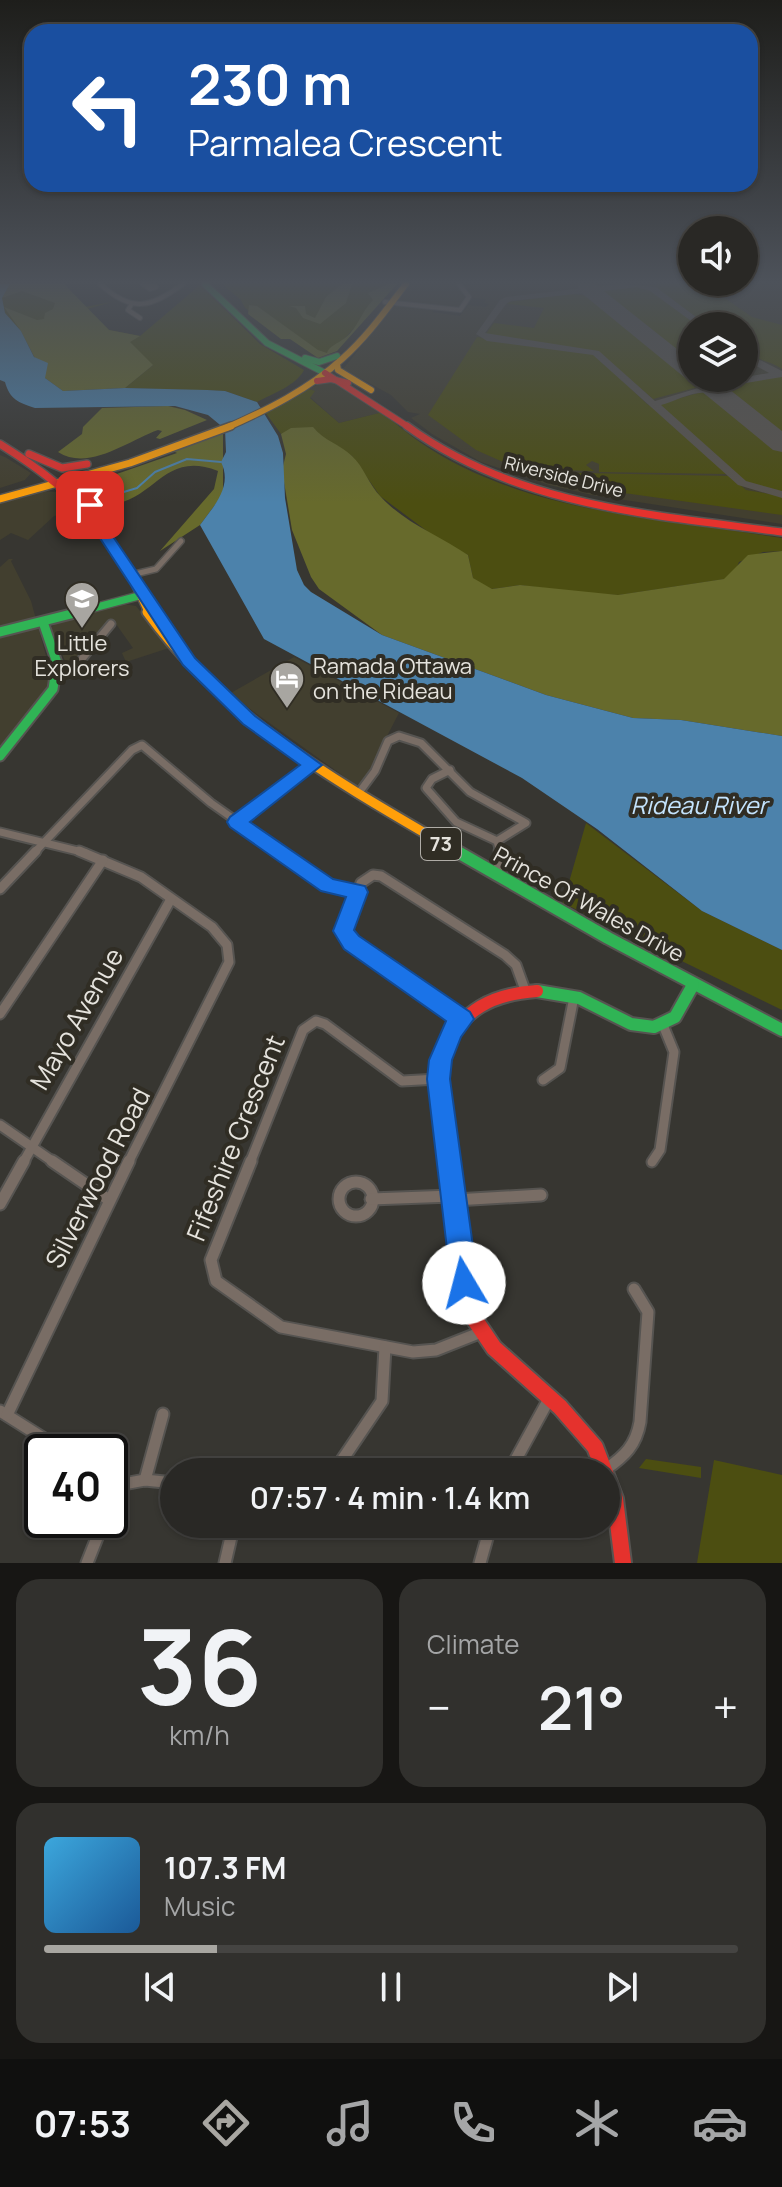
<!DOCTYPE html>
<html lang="en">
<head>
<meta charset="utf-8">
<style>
	:root { --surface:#292825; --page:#31302d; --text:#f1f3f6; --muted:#a5a6a7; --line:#454442; --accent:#a8a6a1 }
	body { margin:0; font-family:Manrope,sans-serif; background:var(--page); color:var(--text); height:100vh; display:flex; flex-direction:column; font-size:30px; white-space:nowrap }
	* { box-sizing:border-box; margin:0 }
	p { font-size:26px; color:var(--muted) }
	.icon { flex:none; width:44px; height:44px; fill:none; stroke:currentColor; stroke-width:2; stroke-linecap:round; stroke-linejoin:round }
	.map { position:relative; height:1563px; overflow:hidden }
	.sheet { display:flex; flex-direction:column; gap:16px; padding:16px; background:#171614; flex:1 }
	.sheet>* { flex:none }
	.guide { position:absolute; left:24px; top:24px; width:734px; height:168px; border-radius:24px; box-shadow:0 2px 6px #0004,0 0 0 2px var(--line); background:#1a4fa0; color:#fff; overflow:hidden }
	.fabs { position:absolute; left:678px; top:216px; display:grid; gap:16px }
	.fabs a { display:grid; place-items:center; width:80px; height:80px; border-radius:50%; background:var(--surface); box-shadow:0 2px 6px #0004,0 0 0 2px var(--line); font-size:40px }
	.speed { position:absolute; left:24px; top:1434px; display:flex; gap:16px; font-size:40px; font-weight:700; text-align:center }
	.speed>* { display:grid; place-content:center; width:104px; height:104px; border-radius:50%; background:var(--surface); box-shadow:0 2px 6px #0004,0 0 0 2px var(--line); line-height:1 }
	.speed .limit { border:4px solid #111; border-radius:12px; background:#fff; color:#111 }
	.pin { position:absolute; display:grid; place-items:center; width:68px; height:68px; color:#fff; margin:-34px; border-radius:16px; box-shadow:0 4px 12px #0006 }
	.me { position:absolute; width:88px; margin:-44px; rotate:352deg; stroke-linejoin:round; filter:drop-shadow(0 0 6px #0008) }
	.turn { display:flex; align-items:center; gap:28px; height:168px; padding:0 32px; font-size:36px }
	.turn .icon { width:104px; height:104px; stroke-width:2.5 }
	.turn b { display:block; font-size:56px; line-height:68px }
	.big { font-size:60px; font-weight:600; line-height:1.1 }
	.sheet .tile { flex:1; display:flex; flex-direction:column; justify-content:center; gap:12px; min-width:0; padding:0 28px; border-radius:24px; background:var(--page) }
	.sheet .dial { align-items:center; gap:0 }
	.dial b { font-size:104px; line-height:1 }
	.song { display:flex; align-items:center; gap:24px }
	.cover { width:96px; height:96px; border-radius:12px; background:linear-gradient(135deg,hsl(200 70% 55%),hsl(210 70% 35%)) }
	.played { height:8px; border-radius:4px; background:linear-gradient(90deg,var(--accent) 25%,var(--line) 25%) }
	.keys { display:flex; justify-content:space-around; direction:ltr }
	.heat { display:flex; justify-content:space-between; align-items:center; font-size:44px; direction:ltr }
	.sheet .tiles { flex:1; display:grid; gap:16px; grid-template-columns:1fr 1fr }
	.tile:last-child { grid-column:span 2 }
	.trip { position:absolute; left:160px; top:1458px; width:460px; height:80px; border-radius:40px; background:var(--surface); box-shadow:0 2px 6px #0004,0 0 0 2px var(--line); font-weight:600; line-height:80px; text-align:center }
	.menu { display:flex; height:128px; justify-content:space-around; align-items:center; background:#10100f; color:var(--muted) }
	.menu .icon { width:56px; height:56px }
	.menu .on { color:var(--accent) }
	.menu b { font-size:36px; color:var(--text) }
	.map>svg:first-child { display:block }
	.built { fill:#423f2f; fill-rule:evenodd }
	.green { fill:#4c4e11 }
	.forest { fill:#676a2c }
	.water { fill:#4c82ab }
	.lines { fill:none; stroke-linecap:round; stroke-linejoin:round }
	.stream { stroke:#4c82ab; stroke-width:2 }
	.taxiway { fill:#58544e; fill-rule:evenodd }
	.runway { fill:#58544e; fill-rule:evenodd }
	.street-far4-casing { stroke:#565451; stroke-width:6 }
	.street-far3-casing { stroke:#565451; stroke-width:8 }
	.street-far2-casing { stroke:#565451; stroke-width:11 }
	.street-far1-casing { stroke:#565451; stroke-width:13 }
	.street-casing { stroke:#565451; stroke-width:15 }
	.fast-far3-casing { stroke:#565451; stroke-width:8 }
	.fast-far2-casing { stroke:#565451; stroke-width:10 }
	.fast-far1-casing { stroke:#565451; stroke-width:13 }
	.fast-casing { stroke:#565451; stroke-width:16 }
	.slow-far2-casing { stroke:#565451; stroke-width:8 }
	.slow-far1-casing { stroke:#565451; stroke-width:10 }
	.slow-casing { stroke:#565451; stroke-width:13 }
	.jam-far3-casing { stroke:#565451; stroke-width:8 }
	.jam-far2-casing { stroke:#565451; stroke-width:10 }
	.jam-far1-casing { stroke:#565451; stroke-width:16 }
	.jam-casing { stroke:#565451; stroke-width:20 }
	.street-far4 { stroke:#796d65; stroke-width:4 }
	.street-far3 { stroke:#796d65; stroke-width:5 }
	.street-far2 { stroke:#796d65; stroke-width:7 }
	.street-far1 { stroke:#796d65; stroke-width:9 }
	.street { stroke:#796d65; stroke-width:11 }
	.fast-far3 { stroke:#30b455; stroke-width:6 }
	.fast-far2 { stroke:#30b455; stroke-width:7 }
	.fast-far1 { stroke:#30b455; stroke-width:9 }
	.fast { stroke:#30b455; stroke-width:12 }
	.slow-far2 { stroke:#ff9f0a; stroke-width:6 }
	.slow-far1 { stroke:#ff9f0a; stroke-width:7 }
	.slow { stroke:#ff9f0a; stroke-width:9 }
	.jam-far3 { stroke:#e5322d; stroke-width:6 }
	.jam-far2 { stroke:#e5322d; stroke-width:7 }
	.jam-far1 { stroke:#e5322d; stroke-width:12 }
	.jam { stroke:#e5322d; stroke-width:16 }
	.route { fill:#1a73e8; stroke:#114b97; stroke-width:2 }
	.labels { text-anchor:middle; stroke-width:8; stroke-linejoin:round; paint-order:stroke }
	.far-street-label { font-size:18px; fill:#e5e3dd; stroke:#302d24 }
	.shield { fill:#302d24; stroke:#afaca6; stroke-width:2 }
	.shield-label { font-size:20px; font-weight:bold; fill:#e5e3dd }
	.poi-label { font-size:22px; fill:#e5e3dd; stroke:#302d24 }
	.street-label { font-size:22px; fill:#e5e3dd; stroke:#302d24 }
	.water-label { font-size:24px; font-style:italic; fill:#c4e4fe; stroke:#302d24 }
	.near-street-label { font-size:26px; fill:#e5e3dd; stroke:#302d24 }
</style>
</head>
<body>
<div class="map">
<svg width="782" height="1563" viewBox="0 0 782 1563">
	<rect width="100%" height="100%" fill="#373631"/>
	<g class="built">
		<path d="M412 284H457L467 297 458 310 436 308 432 312 460 316 468 305 486 307 489 304 484 303 486 299 473 298 463 286 479 284H782V524L592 495 549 485 481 462 432 434 411 418 420 414 408 412 391 395 343 369 376 328 374 326ZM692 326H744V378H692Z"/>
		<path d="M324 381 333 382 356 392 383 412 339 423 310 397 314 391 309 389Z"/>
		<path d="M0 455 5 457 31 473 25 480 0 488Z"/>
		<path d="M44 491 56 492 77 513 54 516 28 540 11 533 0 540V503Z"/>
		<path d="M9 559H13L11 561 31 601 51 674 46 692 0 748V567Z"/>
		<path d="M124 604 136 606 169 648 126 662 122 653 133 648 116 624 71 675 51 628 56 622Z"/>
		<path d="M294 657 399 713 360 788 229 694Z"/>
	</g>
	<g class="green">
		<path d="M10 284 64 286 85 307 112 302 87 309 109 330 140 336 200 285 260 344 304 370C297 385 272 394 257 402L225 391 125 388 153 365 63 391 5 313 2 298Z"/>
		<path d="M222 284H395L332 352 321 356 245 308 241 300Z"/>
		<path d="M657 284H693L705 293 726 299 752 317 782 325V369C769 360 757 361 744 351V326H709L654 287Z"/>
		<path d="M639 286 649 288 701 326H692V366L600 293 603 290Z"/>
		<path d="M570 294 592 296 702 386 653 399 597 351 485 335 494 323 534 328 544 308 507 304 509 302Z"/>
		<path d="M477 337 594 354 647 404 656 409 727 474 599 472V464L592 461 586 465 594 471 524 469 510 465 476 450 428 415Z"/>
		<path d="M782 376V438L721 390C734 377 765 376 782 376Z"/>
		<path d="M309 389 315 391 310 398 339 423 383 412C487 512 647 516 782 538V551L763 552 739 562 735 572 725 579 619 595 588 594 520 585 492 589 483 586 473 578 468 555 443 543 380 496 352 456 323 440 293 430 281 434 265 412Z"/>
		<path d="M709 390 782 449V493L745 483 659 404Z"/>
		<path d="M533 472 730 476 746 490 782 496V515L588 488Z"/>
		<path d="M586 823 702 911 782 950V1010L563 903Z"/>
		<path d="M646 1459 701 1467V1478L639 1468Z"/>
		<path d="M714 1460 782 1475V1563H697Z"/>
	</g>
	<g class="forest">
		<path d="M10 284H64L109 330 140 336 130 342 153 365 125 388 63 391 45 378 21 331 4 307 37 320 44 319 45 313 53 309 55 303 22 291 2 298Z"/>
		<path d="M342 284H352L346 303 320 324 303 318 296 308 289 306H305L306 314 315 318 326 297Z"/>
		<path d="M389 284H397L337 351 318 358 290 339H281L248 314 249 305 257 306 318 350 327 353C329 346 337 344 345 338 358 328 361 312 373 300L368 293Z"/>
		<path d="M168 406 185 410 207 420 160 439 156 438 162 431 158 430C129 440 89 472 58 452L82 434 83 427 102 408Z"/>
		<path d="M313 427C324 441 340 444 352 456 364 467 369 485 381 497 405 523 440 536 468 555L473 578 492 589 520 585 618 595 724 579 748 555 782 551V736L681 720 633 718 546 695 382 635 319 589 311 577 292 530 282 470 286 454 281 434 291 428Z"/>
		<path d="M223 431V494L200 525 160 551 214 489 218 471C164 450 157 499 110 505L99 496 109 489 107 479 111 476 177 453 171 450Z"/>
	</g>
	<path class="water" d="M0 284H10L2 298 5 313 21 331 34 357 48 363 45 378 63 391 125 388 207 390 225 391 257 402 278 436 283 453 285 498 297 570 304 585 311 592 382 635 546 695 633 718 681 720 782 736V950L702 911 597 829 522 778 264 639 200 525C214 506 233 486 221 462L226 452 225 429 208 415 175 406 35 408C18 402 10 400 5 382L0 380Z"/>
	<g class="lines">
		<path class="stream" d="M107 497 137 488 155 472 187 459 221 462"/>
		<g class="taxiway">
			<path d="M620 284 656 287 708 326H698L650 291 637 287 596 292 609 302 606 306 584 293 511 301 506 304 485 333 599 351 655 401 705 386 712 389 714 383 717 382 769 373 744 359V352L782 371V377L722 387V390L741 405V409C727 409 719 394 705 393 693 391 673 402 661 405L746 481 782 491V498L738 485 593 355 487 341 476 334 500 300 506 297Z"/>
			<path d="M686 363 692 366V374L681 366Z"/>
		</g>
		<path class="runway" d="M578 284H595L692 361V378H715L782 431V452L773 450 579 291Z"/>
		<defs>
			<g id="street-far4">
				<path d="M100 284C132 313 150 308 183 284"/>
				<path d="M143 284 156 287 150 289 146 286"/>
				<path d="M385 302 460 310 469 297 459 284"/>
				<path d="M131 305 128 310 140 318"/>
			</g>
			<path id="street-far3" d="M131 575 156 569 181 541"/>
			<g id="street-far2">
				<path d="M58 675 76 666 111 624"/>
				<path d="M450 770 432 779 426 788 456 822 497 841 500 853"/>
				<path d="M358 794 375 771 388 741 399 736 421 743 470 792 526 823 497 841"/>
				<path d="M237 822 313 765"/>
				<path d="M0 832 86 853"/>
				<path d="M34 853 132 750 142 745 211 803 282 853"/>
			</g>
			<g id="street-far1">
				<path d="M79 851 141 877 212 927 227 945 229 962 128 1163"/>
				<path d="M279 851 328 885 358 892"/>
				<path d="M494 874 502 861 499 851"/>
				<path d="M0 889 36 851"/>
				<path d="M0 1014 103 860"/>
				<path d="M462 1019 351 942 344 931 361 883 373 875 381 876 505 955 516 965 525 990"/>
				<path d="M543 1080 560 1068 574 997"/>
				<path d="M0 1125 55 1163"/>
				<path d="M652 1162 660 1150 674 1052 663 1025"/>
				<path d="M23 1163 171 899"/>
				<path d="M250 1163 303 1030 316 1021 325 1024 402 1081 438 1079"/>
			</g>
			<g id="street">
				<path d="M52 1161 109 1200"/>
				<path d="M251 1161 211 1260 216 1281 281 1327 413 1352 436 1350 479 1333"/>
				<circle cx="356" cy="1199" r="17"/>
				<path d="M371 1199 452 1196"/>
				<path d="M455 1200 541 1195"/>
				<path d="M0 1204 24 1161"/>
				<path d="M0 1411 65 1452"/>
				<path d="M7 1415 129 1161"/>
				<path d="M606 1469C625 1456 636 1445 640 1422L648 1312 634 1289"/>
				<path d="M334 1472 382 1401 385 1347"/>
				<path d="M509 1472 549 1399"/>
				<path d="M110 1480 118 1485 145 1480 174 1483"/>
				<path d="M145 1480 163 1414"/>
				<path d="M110 1505 118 1485"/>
				<path d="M87 1563 104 1520"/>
				<path d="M225 1563 234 1524"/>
				<path d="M480 1563 491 1524"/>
			</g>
			<g id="fast-far3">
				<path d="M205 284 267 343 325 373"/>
				<path d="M305 358 319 362 337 356"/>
			</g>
			<g id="fast-far2">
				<path d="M67 480 86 500 97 518"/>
				<path d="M71 614 146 594"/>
			</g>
			<g id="fast-far1">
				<path d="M0 632 79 612"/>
				<path d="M0 756 53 689 57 663 43 622"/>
				<path d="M442 843 459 853"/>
			</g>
			<g id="fast">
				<path d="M456 851 608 938 782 1030"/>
				<path d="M537 991 579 998 631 1024 654 1027 675 1017 693 985"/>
			</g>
			<g id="slow-far2">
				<path d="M337 364 338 370 371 390"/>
				<path d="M226 428C267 410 309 389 342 359 367 337 386 310 406 284"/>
			</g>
			<g id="slow-far1">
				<path d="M0 499 130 463 231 426"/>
				<path d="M131 575 149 614"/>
			</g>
			<path id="slow" d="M147 612C222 716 334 780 442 843"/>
			<g id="jam-far3">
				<path d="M325 373 410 428"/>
				<path d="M317 381 331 379 348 383"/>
			</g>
			<g id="jam-far2">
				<path d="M407 426C517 506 652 515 782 532"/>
				<path d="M0 444C37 467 73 493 100 527 113 543 122 562 135 579"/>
				<path d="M29 454 62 468 87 464"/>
			</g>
			<path id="jam-far1" d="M449 1163C446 1136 440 1109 438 1082 438 1072 441 1061 445 1052 460 1009 494 994 537 991"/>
			<path id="jam" d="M449 1161 469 1311 494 1348 560 1407 595 1447 615 1499 623 1563"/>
		</defs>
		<use href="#street-far4" class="street-far4-casing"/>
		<use href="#street-far3" class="street-far3-casing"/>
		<use href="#street-far2" class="street-far2-casing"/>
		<use href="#street-far1" class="street-far1-casing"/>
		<use href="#street" class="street-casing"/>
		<use href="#fast-far3" class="fast-far3-casing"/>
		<use href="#fast-far2" class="fast-far2-casing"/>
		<use href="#fast-far1" class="fast-far1-casing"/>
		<use href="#fast" class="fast-casing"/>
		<use href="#slow-far2" class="slow-far2-casing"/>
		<use href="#slow-far1" class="slow-far1-casing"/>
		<use href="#slow" class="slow-casing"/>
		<use href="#jam-far3" class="jam-far3-casing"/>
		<use href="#jam-far2" class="jam-far2-casing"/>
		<use href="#jam-far1" class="jam-far1-casing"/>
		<use href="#jam" class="jam-casing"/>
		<use href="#street-far4" class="street-far4"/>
		<use href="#street-far3" class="street-far3"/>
		<use href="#street-far2" class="street-far2"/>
		<use href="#street-far1" class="street-far1"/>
		<use href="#street" class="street"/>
		<use href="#fast-far3" class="fast-far3"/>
		<use href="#fast-far2" class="fast-far2"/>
		<use href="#fast-far1" class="fast-far1"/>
		<use href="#fast" class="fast"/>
		<use href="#slow-far2" class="slow-far2"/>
		<use href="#slow-far1" class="slow-far1"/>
		<use href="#slow" class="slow"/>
		<use href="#jam-far3" class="jam-far3"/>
		<use href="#jam-far2" class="jam-far2"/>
		<use href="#jam-far1" class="jam-far1"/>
		<use href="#jam" class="jam"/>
	</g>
	<linearGradient id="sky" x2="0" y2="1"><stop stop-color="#1e1e1b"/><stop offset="0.56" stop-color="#4d525a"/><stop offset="1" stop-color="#4d525a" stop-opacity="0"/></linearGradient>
	<rect width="782" height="503" fill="url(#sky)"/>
	<path class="route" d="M90 501 97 505 108 529 195 658 255 716 322 765 250 822 333 879 365 886 368 892 354 930 359 936 470 1012 474 1019 461 1037 452 1060 450 1079 478 1283 474 1293 464 1297 455 1293 451 1283 427 1079 429 1060 446 1021 344 949 333 931 346 897 321 891 230 827 227 822 230 817 300 765 243 724 183 665 94 529 84 505Z"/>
	<defs>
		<symbol id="school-pin" viewBox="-11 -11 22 30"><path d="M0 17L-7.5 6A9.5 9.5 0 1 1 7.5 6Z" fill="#a8a6a1" stroke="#302d24"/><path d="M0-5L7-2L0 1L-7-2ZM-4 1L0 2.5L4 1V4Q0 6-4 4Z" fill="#fff"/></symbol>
		<symbol id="hotel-pin" viewBox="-11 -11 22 30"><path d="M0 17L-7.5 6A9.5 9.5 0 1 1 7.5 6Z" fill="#a8a6a1" stroke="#302d24"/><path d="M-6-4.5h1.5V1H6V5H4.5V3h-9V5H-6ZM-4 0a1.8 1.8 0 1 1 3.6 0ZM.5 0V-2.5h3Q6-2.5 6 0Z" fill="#fff"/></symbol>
	</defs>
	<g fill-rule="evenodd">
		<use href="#school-pin" x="62" y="579" width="40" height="54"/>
		<use href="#hotel-pin" x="267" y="659" width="40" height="54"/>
	</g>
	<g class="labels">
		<g class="far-street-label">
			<text transform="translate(564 477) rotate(14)" y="6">Riverside Drive</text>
		</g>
		<rect class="shield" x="421" y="828" width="40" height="32" rx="6"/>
		<g class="shield-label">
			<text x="441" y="851">73</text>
		</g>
		<g class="poi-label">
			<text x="82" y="651">Little<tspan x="82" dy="25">Explorers</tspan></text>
			<text x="313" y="674" text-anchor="start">Ramada Ottawa<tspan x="313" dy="25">on the Rideau</tspan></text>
		</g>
		<g class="street-label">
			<text transform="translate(589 904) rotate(29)" y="8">Prince Of Wales Drive</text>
		</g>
		<g class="water-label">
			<text x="699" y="814">Rideau River</text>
		</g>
		<g class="near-street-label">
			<text transform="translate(77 1019) rotate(-60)" y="9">Mayo Avenue</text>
			<text transform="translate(236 1138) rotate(-68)" y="9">Fifeshire Crescent</text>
			<text transform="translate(98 1178) rotate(-63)" y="9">Silverwood Road</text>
		</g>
	</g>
</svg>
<div class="fabs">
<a><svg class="icon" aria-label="sound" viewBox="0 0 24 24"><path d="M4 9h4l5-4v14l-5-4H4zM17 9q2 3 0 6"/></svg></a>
<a><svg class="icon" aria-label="layers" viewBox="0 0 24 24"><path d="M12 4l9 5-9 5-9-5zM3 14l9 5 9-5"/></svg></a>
</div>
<div class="speed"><div class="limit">40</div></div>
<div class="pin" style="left:90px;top:505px;background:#d93025"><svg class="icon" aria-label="arrive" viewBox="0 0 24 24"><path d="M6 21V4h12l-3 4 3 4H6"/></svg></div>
<svg class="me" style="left:464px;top:1283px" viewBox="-20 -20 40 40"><circle r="19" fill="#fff"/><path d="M0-13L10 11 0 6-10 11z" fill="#1a73e8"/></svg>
<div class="trip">07:57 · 4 min · 1.4 km</div>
<div class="guide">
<div class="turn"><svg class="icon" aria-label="left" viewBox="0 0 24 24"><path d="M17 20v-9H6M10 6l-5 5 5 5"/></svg><div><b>230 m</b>Parmalea Crescent</div></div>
</div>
</div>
<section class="sheet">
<div class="tiles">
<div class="tile dial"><b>36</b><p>km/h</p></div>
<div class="tile"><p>Climate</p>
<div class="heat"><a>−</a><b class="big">21°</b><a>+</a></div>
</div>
<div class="tile">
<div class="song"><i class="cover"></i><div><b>107.3 FM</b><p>Music</p></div></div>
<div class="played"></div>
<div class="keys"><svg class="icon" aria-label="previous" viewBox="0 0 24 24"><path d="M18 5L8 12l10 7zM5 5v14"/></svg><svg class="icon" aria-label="pause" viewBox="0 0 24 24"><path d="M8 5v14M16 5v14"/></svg><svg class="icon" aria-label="next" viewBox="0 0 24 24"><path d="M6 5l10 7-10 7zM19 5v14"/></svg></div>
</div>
</div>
</section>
<nav class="menu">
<b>07:53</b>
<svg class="icon on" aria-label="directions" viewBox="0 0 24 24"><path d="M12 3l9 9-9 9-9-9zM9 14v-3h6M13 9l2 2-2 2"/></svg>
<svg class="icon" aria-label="music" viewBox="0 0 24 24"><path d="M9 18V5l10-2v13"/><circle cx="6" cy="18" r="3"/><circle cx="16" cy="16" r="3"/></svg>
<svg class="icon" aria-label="phone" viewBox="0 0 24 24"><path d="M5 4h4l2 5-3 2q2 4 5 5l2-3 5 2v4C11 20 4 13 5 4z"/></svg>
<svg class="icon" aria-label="climate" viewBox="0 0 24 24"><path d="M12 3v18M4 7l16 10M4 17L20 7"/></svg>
<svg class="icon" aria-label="car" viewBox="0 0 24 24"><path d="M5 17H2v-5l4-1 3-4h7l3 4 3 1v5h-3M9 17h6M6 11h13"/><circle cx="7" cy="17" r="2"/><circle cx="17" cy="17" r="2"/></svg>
</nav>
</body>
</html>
